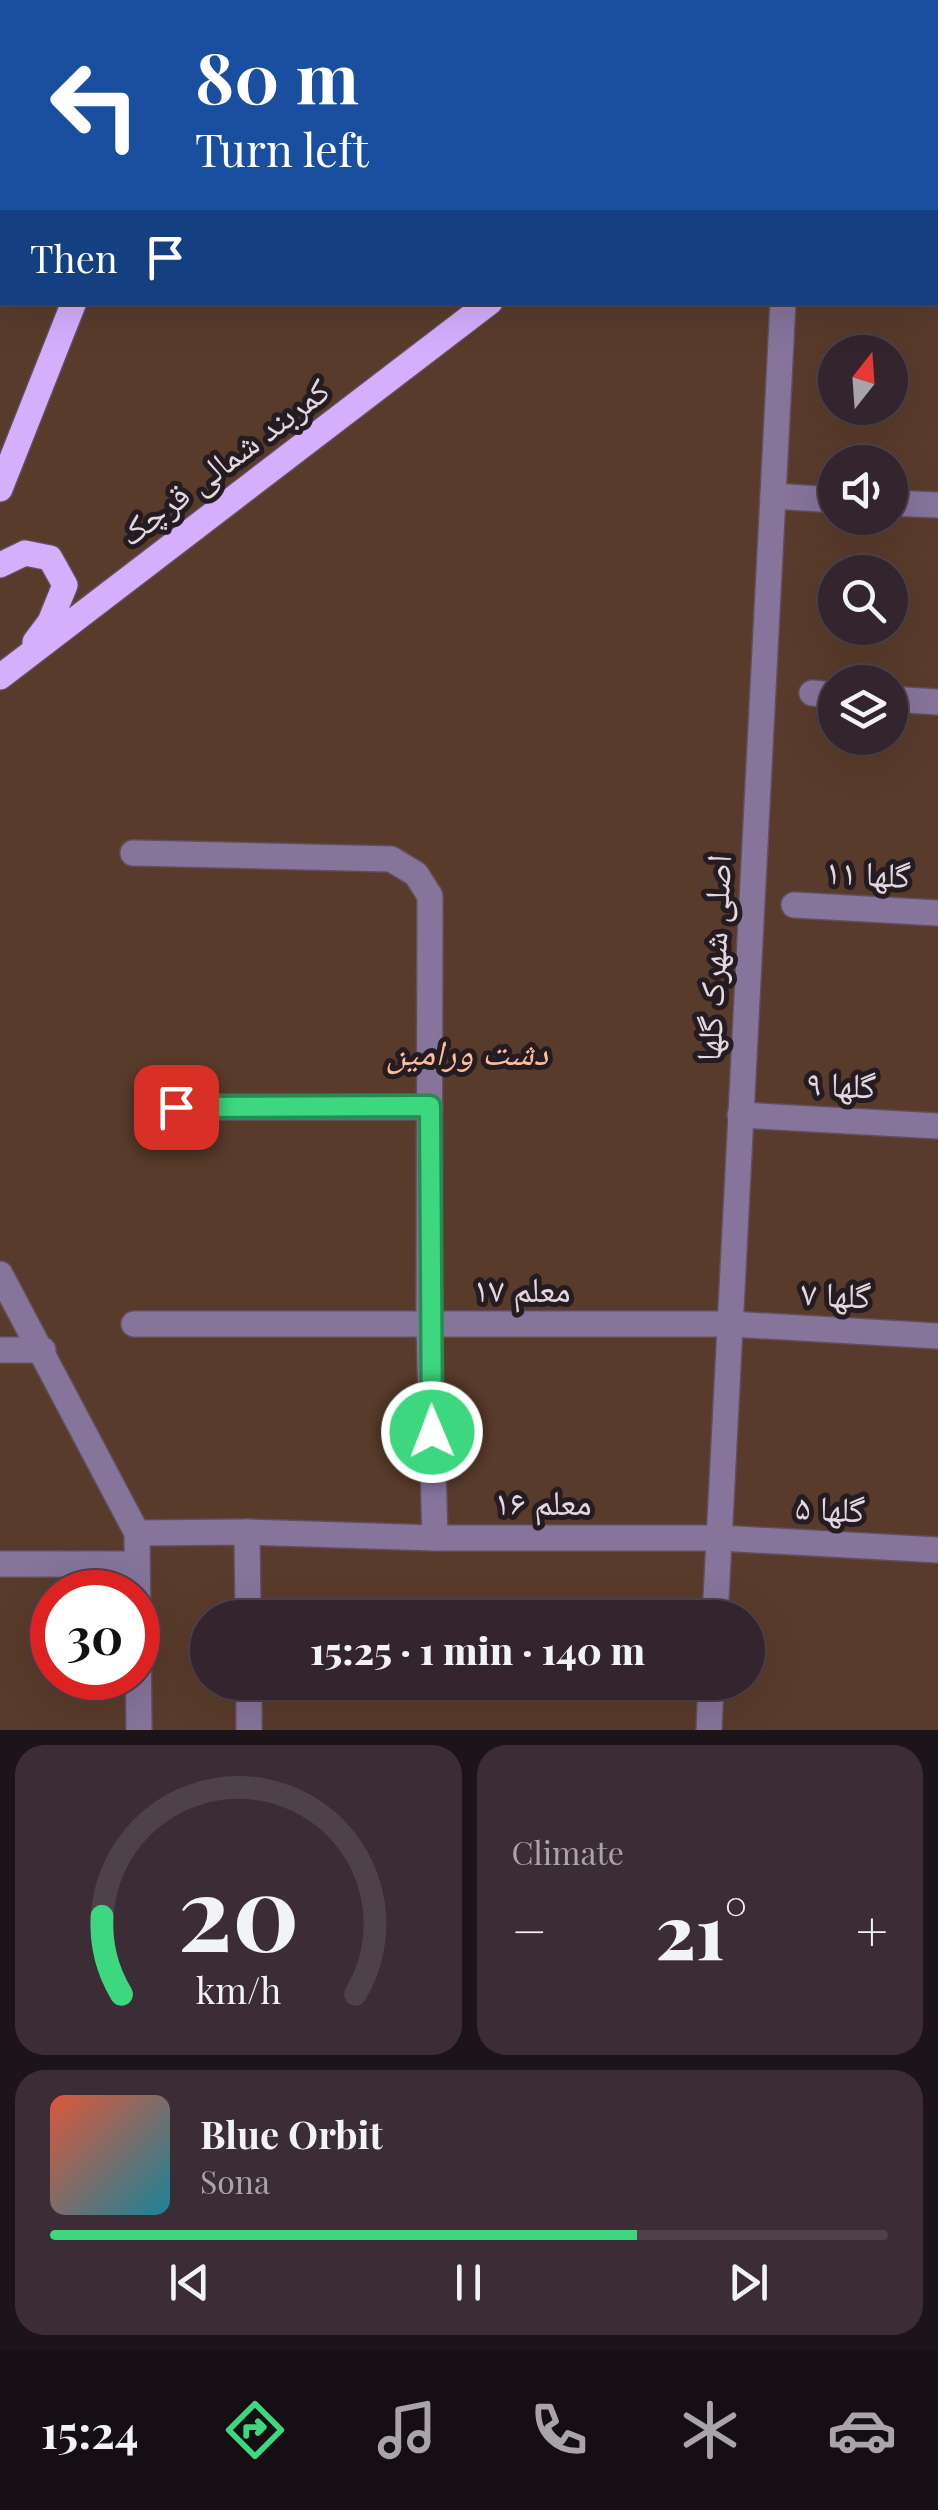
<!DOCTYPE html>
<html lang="en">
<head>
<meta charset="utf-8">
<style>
	:root { --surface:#34242e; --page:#3c2c36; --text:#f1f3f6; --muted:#a9a4aa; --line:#4e414a; --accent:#3cd77e }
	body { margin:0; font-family:"Playfair Display","Noto Naskh Arabic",serif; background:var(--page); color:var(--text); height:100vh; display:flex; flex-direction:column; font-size:38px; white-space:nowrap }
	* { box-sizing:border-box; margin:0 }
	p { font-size:32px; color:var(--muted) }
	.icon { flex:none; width:55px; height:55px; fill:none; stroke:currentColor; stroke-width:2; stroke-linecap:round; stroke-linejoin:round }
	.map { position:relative; height:1730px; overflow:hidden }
	.side { display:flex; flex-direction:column; gap:15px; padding:15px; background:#1d1419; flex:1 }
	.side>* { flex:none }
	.hud { position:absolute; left:0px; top:0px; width:940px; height:305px; box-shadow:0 10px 40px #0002,0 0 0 2px var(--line); background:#1a4fa0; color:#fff; overflow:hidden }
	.needle { width:65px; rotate:17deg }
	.buttons { position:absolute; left:818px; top:335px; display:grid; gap:20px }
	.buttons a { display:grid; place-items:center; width:90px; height:90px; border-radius:50%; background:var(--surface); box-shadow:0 10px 40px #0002,0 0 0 2px var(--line); font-size:50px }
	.speed { position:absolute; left:30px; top:1570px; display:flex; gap:20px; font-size:50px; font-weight:700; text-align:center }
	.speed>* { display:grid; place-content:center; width:130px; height:130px; border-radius:50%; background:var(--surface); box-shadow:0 10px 40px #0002,0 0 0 2px var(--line); line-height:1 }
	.speed .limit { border:15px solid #d22; background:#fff; color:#111 }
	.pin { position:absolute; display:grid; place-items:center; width:85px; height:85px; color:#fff; margin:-42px; border-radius:20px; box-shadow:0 5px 15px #0006 }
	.me { position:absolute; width:110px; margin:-55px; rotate:359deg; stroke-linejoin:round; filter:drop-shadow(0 0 8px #0008) }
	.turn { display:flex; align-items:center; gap:35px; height:210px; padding:0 30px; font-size:45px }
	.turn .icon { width:130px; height:130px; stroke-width:2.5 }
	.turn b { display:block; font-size:70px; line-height:85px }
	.then { display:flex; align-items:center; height:95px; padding:0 30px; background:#0003; gap:20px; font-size:38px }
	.big { font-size:75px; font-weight:800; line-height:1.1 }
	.side .tile { flex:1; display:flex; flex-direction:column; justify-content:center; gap:15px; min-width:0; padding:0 35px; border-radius:30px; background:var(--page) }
	.side .dial { align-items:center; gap:0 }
	.dial svg { height:260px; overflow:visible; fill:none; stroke:var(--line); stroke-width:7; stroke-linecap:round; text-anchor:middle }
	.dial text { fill:var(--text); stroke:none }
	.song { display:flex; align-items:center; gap:30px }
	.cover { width:120px; height:120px; border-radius:15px; background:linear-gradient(135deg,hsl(10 70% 55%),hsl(190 70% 35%)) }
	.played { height:10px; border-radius:5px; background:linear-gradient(90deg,var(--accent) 70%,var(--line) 70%) }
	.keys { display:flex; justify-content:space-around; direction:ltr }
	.heat { display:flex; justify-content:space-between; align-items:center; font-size:55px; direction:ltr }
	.side .tiles { flex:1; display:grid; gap:15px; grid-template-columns:1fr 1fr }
	.tile:last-child { grid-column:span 2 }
	.trip { position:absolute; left:190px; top:1600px; width:575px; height:100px; border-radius:50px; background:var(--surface); box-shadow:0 10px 40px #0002,0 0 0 2px var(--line); font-weight:800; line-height:100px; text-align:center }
	.dock { display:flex; height:160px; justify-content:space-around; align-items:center; background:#150e12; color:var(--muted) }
	.dock .icon { width:70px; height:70px }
	.dock .on { color:var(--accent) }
	.dock b { font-size:45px; color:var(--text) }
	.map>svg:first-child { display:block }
	.green { fill:#593b2b; fill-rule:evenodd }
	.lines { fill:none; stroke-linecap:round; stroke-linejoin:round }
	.minor-casing { stroke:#624e5a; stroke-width:28 }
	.major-casing { stroke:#624e5a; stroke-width:28 }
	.minor { stroke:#86749b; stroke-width:25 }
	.major { stroke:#d5aefe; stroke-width:25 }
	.route-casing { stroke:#278c52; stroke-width:25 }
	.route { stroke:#3cd77e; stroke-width:18 }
	.labels { text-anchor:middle; stroke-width:10; stroke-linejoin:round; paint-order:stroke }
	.street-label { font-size:35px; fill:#e4d7df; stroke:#251c22 }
	.park-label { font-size:35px; font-style:italic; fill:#fcbd9a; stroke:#251c22 }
</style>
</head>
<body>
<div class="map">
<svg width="938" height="1730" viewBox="0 0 938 1730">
	<rect width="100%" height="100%" fill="#45303d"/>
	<path class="green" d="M0 0H938V1730H0ZM2 2H938V302H2ZM835 352H890V408H835ZM835 462H890V518H835ZM835 572H890V628H835ZM835 682H890V738H835ZM52 1592H138V1678H52ZM208 1618H748V1682H208Z"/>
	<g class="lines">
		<defs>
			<g id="minor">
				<path d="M773 496 835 500"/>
				<path d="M890 503 938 505"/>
				<path d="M812 693 835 695"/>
				<path d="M890 699 938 702"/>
				<path d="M133 853 391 859 416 874 430 896 429 1326 435 1538"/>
				<path d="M794 905 938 913"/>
				<path d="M176 1107H430"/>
				<path d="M740 1115 938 1126"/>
				<path d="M0 1274 137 1533 139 1730"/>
				<path d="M134 1324H730L938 1336"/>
				<path d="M0 1350H43"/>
				<path d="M247 1532 435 1538H719L938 1550"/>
				<path d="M137 1533 247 1532 248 1618"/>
				<path d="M0 1564H137"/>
				<path d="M715 1618 783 302"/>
				<path d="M249 1682V1730"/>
				<path d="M709 1730 711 1682"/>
			</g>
			<g id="major">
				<path d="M388 0 392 2"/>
				<path d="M154 2V0"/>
				<path d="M736 2 739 0"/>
				<path d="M824 2 826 0"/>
				<path d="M0 489 74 302"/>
				<path d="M0 565 25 553 50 558 65 585 50 622 35 642"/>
				<path d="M0 677 490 302"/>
			</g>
		</defs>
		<use href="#minor" class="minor-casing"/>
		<use href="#major" class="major-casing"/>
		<use href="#minor" class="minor"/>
		<use href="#major" class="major"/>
	</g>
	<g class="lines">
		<defs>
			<path id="route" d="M176 1107 430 1106 432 1432"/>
		</defs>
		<use href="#route" class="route-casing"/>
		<use href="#route" class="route"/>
	</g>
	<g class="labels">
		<g class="street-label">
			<text transform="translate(224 462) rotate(-37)" y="12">کمربند شمالی قرچک</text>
			<text transform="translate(868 874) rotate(3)" y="12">گلها ۱۱</text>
			<text transform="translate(714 958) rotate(-87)" y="12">اصلی شهرک گلها</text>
			<text transform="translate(841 1085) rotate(3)" y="12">گلها ۹</text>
			<text x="522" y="1302">معلم ۱۷</text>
			<text transform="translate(836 1295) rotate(3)" y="12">گلها ۷</text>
			<text x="543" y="1515">معلم ۱۶</text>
			<text transform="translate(830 1509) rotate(3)" y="12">گلها ۵</text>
		</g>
		<g class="park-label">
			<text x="467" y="1065">دشت ورامین</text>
		</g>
	</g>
</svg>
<div class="buttons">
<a><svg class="needle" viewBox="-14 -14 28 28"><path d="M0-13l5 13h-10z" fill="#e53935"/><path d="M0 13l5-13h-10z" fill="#a9a4aa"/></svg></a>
<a><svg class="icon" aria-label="sound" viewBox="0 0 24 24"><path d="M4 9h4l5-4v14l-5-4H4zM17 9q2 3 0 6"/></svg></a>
<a><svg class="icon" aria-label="search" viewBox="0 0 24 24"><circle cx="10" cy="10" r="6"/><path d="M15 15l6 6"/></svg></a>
<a><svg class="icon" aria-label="layers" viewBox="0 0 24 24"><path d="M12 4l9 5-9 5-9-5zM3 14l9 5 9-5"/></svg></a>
</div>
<div class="speed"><div class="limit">30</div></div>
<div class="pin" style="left:176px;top:1107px;background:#d93025"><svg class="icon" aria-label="arrive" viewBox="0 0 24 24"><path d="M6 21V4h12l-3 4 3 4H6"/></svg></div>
<svg class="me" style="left:432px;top:1432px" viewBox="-20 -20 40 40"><circle r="17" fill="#3cd77e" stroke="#fff" stroke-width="3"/><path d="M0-11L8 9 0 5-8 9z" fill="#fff"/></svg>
<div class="trip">15:25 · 1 min · 140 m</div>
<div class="hud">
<div class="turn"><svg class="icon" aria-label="left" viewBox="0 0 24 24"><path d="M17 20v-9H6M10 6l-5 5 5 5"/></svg><div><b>80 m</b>Turn left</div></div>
<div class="then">Then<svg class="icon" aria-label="arrive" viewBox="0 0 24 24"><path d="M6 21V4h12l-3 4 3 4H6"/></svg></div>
</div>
</div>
<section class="side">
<div class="tiles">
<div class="tile dial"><svg viewBox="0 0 100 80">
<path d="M14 69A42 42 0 1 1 86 69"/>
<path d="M14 69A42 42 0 0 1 8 45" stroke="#3cd77e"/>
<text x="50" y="56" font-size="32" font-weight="700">20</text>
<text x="50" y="72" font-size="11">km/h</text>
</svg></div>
<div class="tile"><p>Climate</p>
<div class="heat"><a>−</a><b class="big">21°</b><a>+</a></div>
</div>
<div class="tile">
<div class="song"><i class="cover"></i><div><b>Blue Orbit</b><p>Sona</p></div></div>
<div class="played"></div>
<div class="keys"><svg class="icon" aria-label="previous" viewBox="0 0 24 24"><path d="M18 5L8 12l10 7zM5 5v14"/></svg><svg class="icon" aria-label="pause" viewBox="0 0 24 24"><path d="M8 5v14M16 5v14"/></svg><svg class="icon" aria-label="next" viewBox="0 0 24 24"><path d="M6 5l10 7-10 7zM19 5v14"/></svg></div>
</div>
</div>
</section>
<nav class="dock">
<b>15:24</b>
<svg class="icon on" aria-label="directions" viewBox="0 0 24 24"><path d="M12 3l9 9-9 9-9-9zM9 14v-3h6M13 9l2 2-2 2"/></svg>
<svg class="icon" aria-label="music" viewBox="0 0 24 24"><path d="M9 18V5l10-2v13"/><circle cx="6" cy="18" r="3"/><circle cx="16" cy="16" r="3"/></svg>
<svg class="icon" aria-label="phone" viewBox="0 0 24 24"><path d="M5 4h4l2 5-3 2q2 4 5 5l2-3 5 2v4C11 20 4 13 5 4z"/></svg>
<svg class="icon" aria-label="climate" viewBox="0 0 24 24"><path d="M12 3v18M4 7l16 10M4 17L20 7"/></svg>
<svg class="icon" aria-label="car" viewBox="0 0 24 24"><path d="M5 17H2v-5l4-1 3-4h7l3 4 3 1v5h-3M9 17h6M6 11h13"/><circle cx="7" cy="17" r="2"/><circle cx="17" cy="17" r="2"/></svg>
</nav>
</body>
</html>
